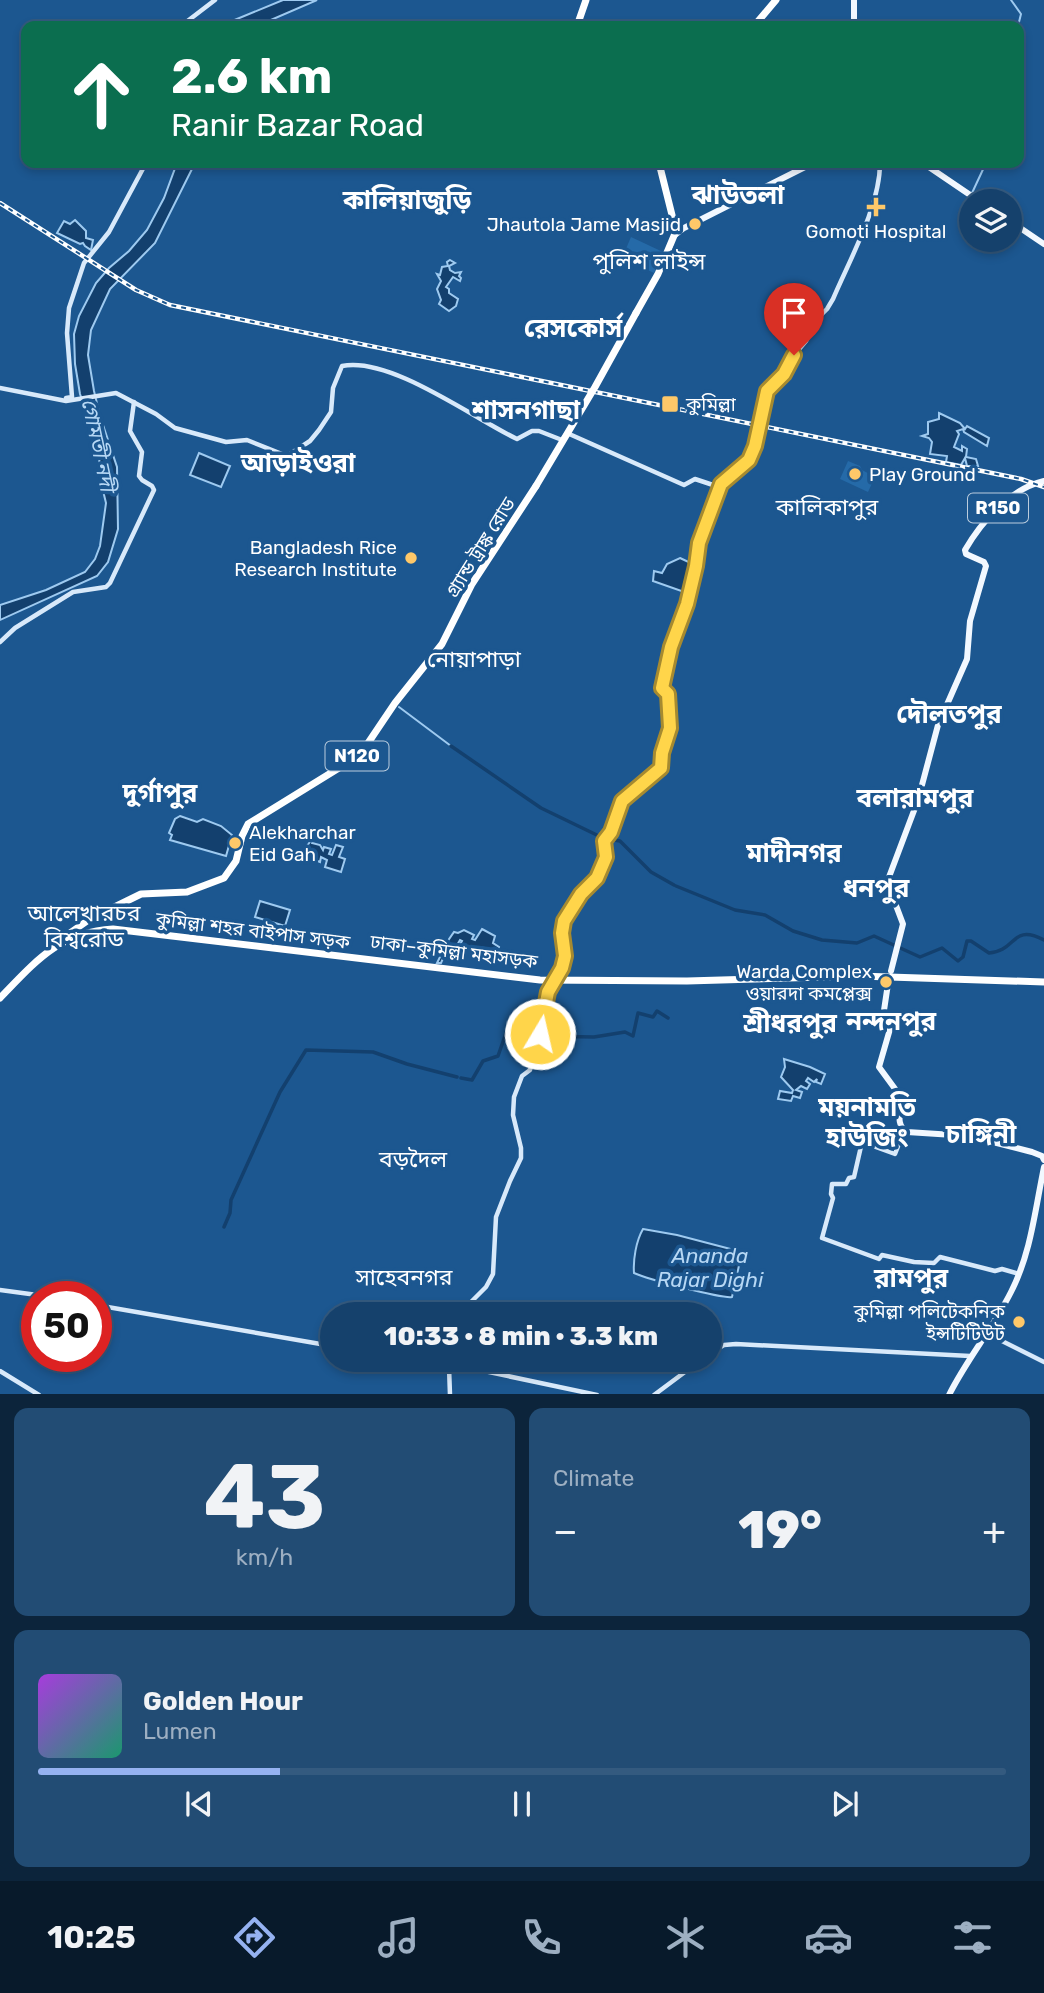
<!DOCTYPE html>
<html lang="en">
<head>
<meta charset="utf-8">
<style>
	:root { --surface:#15416c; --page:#224c74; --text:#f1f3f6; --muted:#9dafc2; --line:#345a7f; --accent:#95b2f1 }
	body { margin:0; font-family:Rubik,"Noto Sans Bengali",sans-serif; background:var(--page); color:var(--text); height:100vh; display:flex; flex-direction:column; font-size:26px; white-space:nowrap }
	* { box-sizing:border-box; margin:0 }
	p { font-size:23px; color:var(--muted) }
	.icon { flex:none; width:38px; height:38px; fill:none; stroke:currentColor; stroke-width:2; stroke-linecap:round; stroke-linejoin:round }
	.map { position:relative; height:1394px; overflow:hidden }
	.sheet { display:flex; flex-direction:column; gap:14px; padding:14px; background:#0c243b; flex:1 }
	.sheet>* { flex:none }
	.hud { position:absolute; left:21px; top:21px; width:1003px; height:147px; border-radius:14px; box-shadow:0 4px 10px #0003,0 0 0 2px var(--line); background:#0b6e4f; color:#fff; overflow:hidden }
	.tools { position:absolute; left:959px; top:189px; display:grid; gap:14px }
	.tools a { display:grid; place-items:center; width:63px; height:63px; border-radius:50%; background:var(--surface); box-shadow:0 4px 10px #0003,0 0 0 2px var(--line); font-size:35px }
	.speed { position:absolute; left:21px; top:1281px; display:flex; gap:14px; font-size:35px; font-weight:700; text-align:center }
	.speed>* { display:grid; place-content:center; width:91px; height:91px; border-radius:50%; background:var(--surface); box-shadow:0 4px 10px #0003,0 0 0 2px var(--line); line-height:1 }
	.speed .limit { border:10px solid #d22; background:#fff; color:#111 }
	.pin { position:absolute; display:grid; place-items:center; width:60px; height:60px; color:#fff; margin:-72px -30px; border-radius:50% 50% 50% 0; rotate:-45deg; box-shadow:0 0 7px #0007 }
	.pin .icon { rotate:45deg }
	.me { position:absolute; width:77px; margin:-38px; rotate:9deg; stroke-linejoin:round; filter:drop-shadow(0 0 5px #0008) }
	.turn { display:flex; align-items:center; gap:24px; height:147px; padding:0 35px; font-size:32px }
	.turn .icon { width:91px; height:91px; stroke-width:2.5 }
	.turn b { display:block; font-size:49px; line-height:60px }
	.big { font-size:52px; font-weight:800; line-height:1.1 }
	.sheet .card { flex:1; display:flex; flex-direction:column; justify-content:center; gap:10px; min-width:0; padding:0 24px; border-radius:14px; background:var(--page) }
	.sheet .dial { align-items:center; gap:0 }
	.dial b { font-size:91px; line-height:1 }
	.song { display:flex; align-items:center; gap:21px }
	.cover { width:84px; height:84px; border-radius:10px; background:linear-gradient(135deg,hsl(280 70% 55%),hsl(160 70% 35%)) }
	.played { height:7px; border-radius:4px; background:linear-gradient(90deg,var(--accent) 25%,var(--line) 25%) }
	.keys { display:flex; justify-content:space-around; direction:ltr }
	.heat { display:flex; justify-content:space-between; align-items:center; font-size:38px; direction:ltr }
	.sheet .tiles { flex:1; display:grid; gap:14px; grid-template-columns:1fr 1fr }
	.card:last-child { grid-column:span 2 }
	.trip { position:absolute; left:320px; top:1302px; width:402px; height:70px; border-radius:35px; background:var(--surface); box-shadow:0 4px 10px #0003,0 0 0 2px var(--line); font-weight:800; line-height:70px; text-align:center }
	.tabs { display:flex; height:112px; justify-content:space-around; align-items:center; background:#081a2b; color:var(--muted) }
	.tabs .icon { width:49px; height:49px }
	.tabs .active { color:var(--accent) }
	.tabs b { font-size:32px; color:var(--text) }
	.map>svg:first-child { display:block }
	.green { fill:#256aa8 }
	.water { fill:#13406e; stroke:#9ecaf0; stroke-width:2 }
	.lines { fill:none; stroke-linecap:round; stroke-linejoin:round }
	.stream { stroke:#9ecaf0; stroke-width:2 }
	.canal { stroke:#13406e; stroke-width:3.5 }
	.secondary { stroke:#d8e9fa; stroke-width:4.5 }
	.primary { stroke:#f2f8ff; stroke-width:6 }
	.highway { stroke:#fff; stroke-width:7 }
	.rail-casing { stroke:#fff; stroke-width:4.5 }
	.rail { stroke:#1c5790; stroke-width:2; stroke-dasharray:5; stroke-linecap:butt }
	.highway-bridge { stroke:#fff; stroke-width:7 }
	.route-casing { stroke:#a68a30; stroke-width:18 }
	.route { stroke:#ffd54a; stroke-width:12 }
	.poi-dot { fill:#fec869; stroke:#1c5790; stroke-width:2.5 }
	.labels { text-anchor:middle; stroke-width:7; stroke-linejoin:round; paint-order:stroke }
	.shield { fill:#1c5790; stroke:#bbcdde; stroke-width:2 }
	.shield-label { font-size:18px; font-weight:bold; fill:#fff }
	.poi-label { font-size:19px; fill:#fff; stroke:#1c5790; text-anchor:end }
	.street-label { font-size:19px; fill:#fff; stroke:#1c5790 }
	.water-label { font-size:21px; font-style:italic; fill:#b7d8f5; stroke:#1c5790 }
	.quarter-label { font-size:23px; fill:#fff; stroke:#1c5790 }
	.district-label { font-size:26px; font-weight:bold; fill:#fff; stroke:#1c5790 }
</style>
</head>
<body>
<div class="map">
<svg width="1044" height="1395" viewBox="0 0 1044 1395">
	<rect width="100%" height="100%" fill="#1c5790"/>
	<g class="green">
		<path d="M631 237 663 252 654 273 622 258Z"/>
		<path d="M848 461 860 466 862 470 875 477 868 492 840 479Z"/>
	</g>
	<g class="water">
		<path d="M283 0H317L257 26H220Z"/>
		<path d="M177 163H195L155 243 110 289 91 330 88 355 94 391 100 416 117 467 118 529 108 562 97 576 0 620V605L46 590 85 572 95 559 100 546 106 503 100 478 99 449 80 394 75 364 74 334 79 316 96 283 109 268 129 251 147 230 164 198Z"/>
		<path d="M75 220 86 231V238L93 240 91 250 85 246 83 243 80 244 57 233 64 221 70 224Z"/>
		<path d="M450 260 455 263 449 266 450 270 455 273 461 272 459 276 461 278 460 281 453 277 446 287 449 289V293L458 299 456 306 449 311 439 304 441 300 437 289 441 281 437 274 440 275 442 267 448 266 447 262Z"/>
		<path d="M939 413 960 423 965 429 967 426 989 438 987 446 964 432 963 429 957 431 959 434 954 447 962 451V446L967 449 966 457 976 459 978 466H967L965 458 961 465 946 462 947 456 930 454 932 442 929 438 922 436 928 434V422L939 419Z"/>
		<path d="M199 453 230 466 221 487 190 475Z"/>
		<path d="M680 558 695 565 687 593 653 581 654 571 662 573 667 564Z"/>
		<path d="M180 816 197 822 203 819 221 826 232 835 226 856 170 840 172 835 169 833 175 819Z"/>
		<path d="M312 839V843L320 845 323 850 324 847 331 849 329 854 332 855 336 845 343 847 339 857 345 859 341 872 325 867 327 860 321 857 320 862 313 859 307 846Z"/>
		<path d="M260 901 290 910 285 926 255 917Z"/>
		<path d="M482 929 495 936 493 943 499 947 497 955 478 949 474 954 460 945 462 941 460 940 450 957 444 956 441 963H437L441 955 437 952 443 941 447 942 454 932 458 933 464 930 474 935 472 939 475 940Z"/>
		<path d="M784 1059 810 1067 825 1074 821 1084 816 1082 817 1079 814 1082 808 1078 806 1081 810 1084 807 1089 801 1086 796 1090 802 1092 800 1098 793 1096 791 1101 778 1099 780 1091 792 1093 793 1090 781 1077 785 1067Z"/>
		<path d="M643 1229 677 1235 742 1252 732 1297C723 1299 647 1279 634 1273 633 1260 636 1241 643 1229Z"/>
	</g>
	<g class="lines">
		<g class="stream">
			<path d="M1011 0 1021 14 1018 26"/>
			<path d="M972 193 986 163"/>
			<path d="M399 707 451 746"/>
		</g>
		<g class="canal">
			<path d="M451 746 541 808 603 838"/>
			<path d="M608 839 620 841 651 872 674 885"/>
			<path d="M676 886 735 910 765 915 793 931 822 940 857 943 874 936 920 957 942 948 958 961 963 957 967 941H971L989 953C1017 951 1011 923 1044 940"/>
			<path d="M461 1078 472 1080 483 1061 498 1056 506 1033 532 1038 538 1036 594 1037 625 1032 633 1036 638 1013 653 1017 657 1011 668 1018"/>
			<path d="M224 1227 230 1213 231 1200 280 1092 306 1050 373 1052 407 1064 457 1077"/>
		</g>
		<g class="secondary">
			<path d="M181 26 215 0"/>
			<path d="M0 388 66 401 116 393 156 414 175 428 226 442 247 440 287 456 310 441 319 430 331 412 333 388 342 366C390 356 473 418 517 439L532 431H539L562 440 567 433 684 485 695 479 716 486 721 484"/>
			<path d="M66 398 72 397 67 333 69 308 84 263 109 232 146 163"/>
			<path d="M721 484 749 460 755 446 767 391 787 371 795 354 806 341 815 321 827 309 833 299C850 259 880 206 880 163"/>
			<path d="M0 642 15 628 73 592 106 587 110 583 154 490 152 486 142 480 139 476 142 452 130 431 134 402"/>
			<path d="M540 1034 548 992 562 968 565 956 562 933 564 921 581 894 597 879 606 857 604 841 611 832 622 801 661 768 662 753 670 728 668 694 662 688 672 642 687 604 696 566 699 543 721 485"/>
			<path d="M904 1131 895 1154 862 1142 854 1177 849 1178 846 1184H832L831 1194 833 1198 822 1238 879 1259 882 1255 914 1262 934 1263 940 1257 995 1271 1002 1269 1019 1274"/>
			<path d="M0 1290 52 1297"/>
			<path d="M96 1305 332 1346"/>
			<path d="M459 1314 486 1287 493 1274 496 1217 510 1181 521 1158V1148L513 1115 514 1097 522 1076 530 1070 539 1037"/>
			<path d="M986 1333 1044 1362"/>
			<path d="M710 1353 724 1345 736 1344 970 1356"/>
			<path d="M449 1362 451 1365 449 1367 447 1365Z"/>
			<path d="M451 1364 597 1395"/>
			<path d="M449 1367 450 1395"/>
			<path d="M0 1371 39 1395"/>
			<path d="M654 1395 701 1360"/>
		</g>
		<g class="primary">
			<path d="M854 0V26"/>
			<path d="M923 163 979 201"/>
			<path d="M1010 221 1044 244"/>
			<path d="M675 235 684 228 813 163"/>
			<path d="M891 971 903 924 889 887V877L918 800 938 725 967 659 970 621 986 566 984 562 966 554 965 550C982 521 1010 489 1044 481"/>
			<path d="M889 977 883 1017 889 1024 890 1029 879 1067 901 1097C902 1110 894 1124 907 1132L969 1136 1032 1152 1042 1156 1044 1160"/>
			<path d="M949 1395C967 1359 993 1328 1011 1292 1031 1253 1035 1210 1044 1167"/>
		</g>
		<g class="highway">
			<path d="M577 26 586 0"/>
			<path d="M754 26 776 0"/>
			<path d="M636 313 658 274 676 231 659 163"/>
			<path d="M67 935 90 919 141 894 187 892 224 878 236 861 242 836 248 824 360 755 395 703 442 644 472 584 536 486"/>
			<path d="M0 998C35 962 59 932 113 929L540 980 687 981 859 976 1044 982"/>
		</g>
		<defs>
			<path id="rail" d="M0 203 136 290 170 305 1021 479 1044 487"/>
		</defs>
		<use href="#rail" class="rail-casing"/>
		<use href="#rail" class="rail"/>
		<path class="highway-bridge" d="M536 486 595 387 636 313"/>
	</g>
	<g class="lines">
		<defs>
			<path id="route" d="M540 1034 548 992 562 968 565 956 562 933 564 921 581 894 597 878 606 857 604 841 611 832 622 801 661 768 662 753 670 728 668 694 662 688 671 647 687 604 696 566 699 543 721 484 749 460 755 446 767 391 784 374 794 355"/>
		</defs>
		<use href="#route" class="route-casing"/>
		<use href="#route" class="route"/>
	</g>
	<g class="poi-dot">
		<path d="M872.5 196.5h7v7h7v7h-7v7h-7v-7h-7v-7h7z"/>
		<circle cx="695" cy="224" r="7"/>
		<rect x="661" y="395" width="18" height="18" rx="3.5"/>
		<circle cx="855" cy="474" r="7"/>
		<circle cx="411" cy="558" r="7"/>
		<circle cx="235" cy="843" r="7"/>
		<circle cx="886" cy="982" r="7"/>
		<circle cx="1019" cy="1322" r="7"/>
	</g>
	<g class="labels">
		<g class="shield">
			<rect x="968" y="493.5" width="60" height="29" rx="5"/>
			<rect x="325.5" y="741.5" width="63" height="29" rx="5"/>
		</g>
		<g class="shield-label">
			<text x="998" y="514">R150</text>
			<text x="357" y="762">N120</text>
		</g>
		<g class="poi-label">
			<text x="681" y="231">Jhautola Jame Masjid</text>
			<text x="876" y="238" text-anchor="middle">Gomoti Hospital</text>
			<text x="686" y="411" text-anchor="start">কুমিল্লা</text>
			<text x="869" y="481" text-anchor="start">Play Ground</text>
			<text x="397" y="554">Bangladesh Rice<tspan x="397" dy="22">Research Institute</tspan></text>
			<text x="249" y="839" text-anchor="start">Alekharchar<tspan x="249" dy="22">Eid Gah</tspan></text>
			<text x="872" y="978">Warda Complex<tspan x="872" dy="22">ওয়ারদা কমপ্লেক্স</tspan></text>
			<text x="1005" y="1318">কুমিল্লা পলিটেকনিক<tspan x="1005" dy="22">ইন্সটিটিউট</tspan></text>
		</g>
		<g class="street-label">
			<text transform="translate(480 547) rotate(-58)" y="7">গ্র্যান্ড ট্রাঙ্ক রোড</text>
			<text transform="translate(253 930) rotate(7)" y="7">কুমিল্লা শহর বাইপাস সড়ক</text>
			<text transform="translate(454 951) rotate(7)" y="7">ঢাকা–কুমিল্লা মহাসড়ক</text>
		</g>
		<g class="water-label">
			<text transform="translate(98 445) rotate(78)" y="7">গোমতী নদী</text>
			<text x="710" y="1263">Ananda<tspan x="710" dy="24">Rajar Dighi</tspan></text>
		</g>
		<g class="quarter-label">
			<text x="649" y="269">পুলিশ লাইন্স</text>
			<text x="827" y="515">কালিকাপুর</text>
			<text x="474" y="667">নোয়াপাড়া</text>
			<text x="84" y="921">আলেখারচর<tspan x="84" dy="26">বিশ্বরোড</tspan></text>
			<text x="413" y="1167">বড়দৈল</text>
			<text x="404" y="1285">সাহেবনগর</text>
		</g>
		<g class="district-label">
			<text x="738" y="204">ঝাউতলা</text>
			<text x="407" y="209">কালিয়াজুড়ি</text>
			<text x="573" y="337">রেসকোর্স</text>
			<text x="526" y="419">শাসনগাছা</text>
			<text x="298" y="472">আড়াইওরা</text>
			<text x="949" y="723">দৌলতপুর</text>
			<text x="160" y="802">দুর্গাপুর</text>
			<text x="915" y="807">বলারামপুর</text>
			<text x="794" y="862">মাদীনগর</text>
			<text x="876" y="897">ধনপুর</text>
			<text x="891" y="1030">নন্দনপুর</text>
			<text x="790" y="1032">শ্রীধরপুর</text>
			<text x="867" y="1116">ময়নামতি<tspan x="867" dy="30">হাউজিং</tspan></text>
			<text x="981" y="1143">চাঙ্গিনী</text>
			<text x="911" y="1287">রামপুর</text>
		</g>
	</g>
</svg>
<div class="tools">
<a><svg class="icon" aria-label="layers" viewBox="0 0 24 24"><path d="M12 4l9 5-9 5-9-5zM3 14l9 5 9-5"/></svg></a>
</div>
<div class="speed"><div class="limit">50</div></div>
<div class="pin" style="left:794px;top:355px;background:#d93025"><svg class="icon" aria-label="arrive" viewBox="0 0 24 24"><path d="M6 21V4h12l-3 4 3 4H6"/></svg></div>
<svg class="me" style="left:540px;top:1034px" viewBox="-20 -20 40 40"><circle r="17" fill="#ffd54a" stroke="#fff" stroke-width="3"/><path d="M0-11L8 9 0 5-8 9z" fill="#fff"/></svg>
<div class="trip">10:33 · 8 min · 3.3 km</div>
<div class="hud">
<div class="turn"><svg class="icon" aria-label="ahead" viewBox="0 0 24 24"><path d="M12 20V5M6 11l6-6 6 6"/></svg><div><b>2.6 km</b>Ranir Bazar Road</div></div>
</div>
</div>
<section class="sheet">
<div class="tiles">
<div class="card dial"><b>43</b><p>km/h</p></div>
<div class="card"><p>Climate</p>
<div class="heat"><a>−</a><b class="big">19°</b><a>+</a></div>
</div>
<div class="card">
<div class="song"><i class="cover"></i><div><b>Golden Hour</b><p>Lumen</p></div></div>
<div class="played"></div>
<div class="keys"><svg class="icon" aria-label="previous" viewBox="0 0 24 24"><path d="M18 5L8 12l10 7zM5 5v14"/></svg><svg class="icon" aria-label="pause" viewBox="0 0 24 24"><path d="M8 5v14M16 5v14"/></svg><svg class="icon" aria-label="next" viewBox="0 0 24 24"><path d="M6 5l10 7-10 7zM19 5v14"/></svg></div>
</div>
</div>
</section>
<nav class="tabs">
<b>10:25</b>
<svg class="icon active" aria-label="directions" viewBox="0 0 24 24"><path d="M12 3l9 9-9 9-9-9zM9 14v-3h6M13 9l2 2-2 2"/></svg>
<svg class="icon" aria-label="music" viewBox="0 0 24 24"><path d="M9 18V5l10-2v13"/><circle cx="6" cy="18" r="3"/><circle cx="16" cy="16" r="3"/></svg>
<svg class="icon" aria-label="phone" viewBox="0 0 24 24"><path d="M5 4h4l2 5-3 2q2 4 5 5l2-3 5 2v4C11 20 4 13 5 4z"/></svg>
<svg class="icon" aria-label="climate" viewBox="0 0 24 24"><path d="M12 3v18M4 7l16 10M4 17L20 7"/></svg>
<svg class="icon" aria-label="car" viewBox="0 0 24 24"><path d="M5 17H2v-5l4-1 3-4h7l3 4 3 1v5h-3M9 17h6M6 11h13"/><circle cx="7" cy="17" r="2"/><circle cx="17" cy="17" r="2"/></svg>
<svg class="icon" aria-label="filters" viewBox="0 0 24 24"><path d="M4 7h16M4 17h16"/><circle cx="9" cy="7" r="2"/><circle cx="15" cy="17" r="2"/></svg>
</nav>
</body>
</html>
